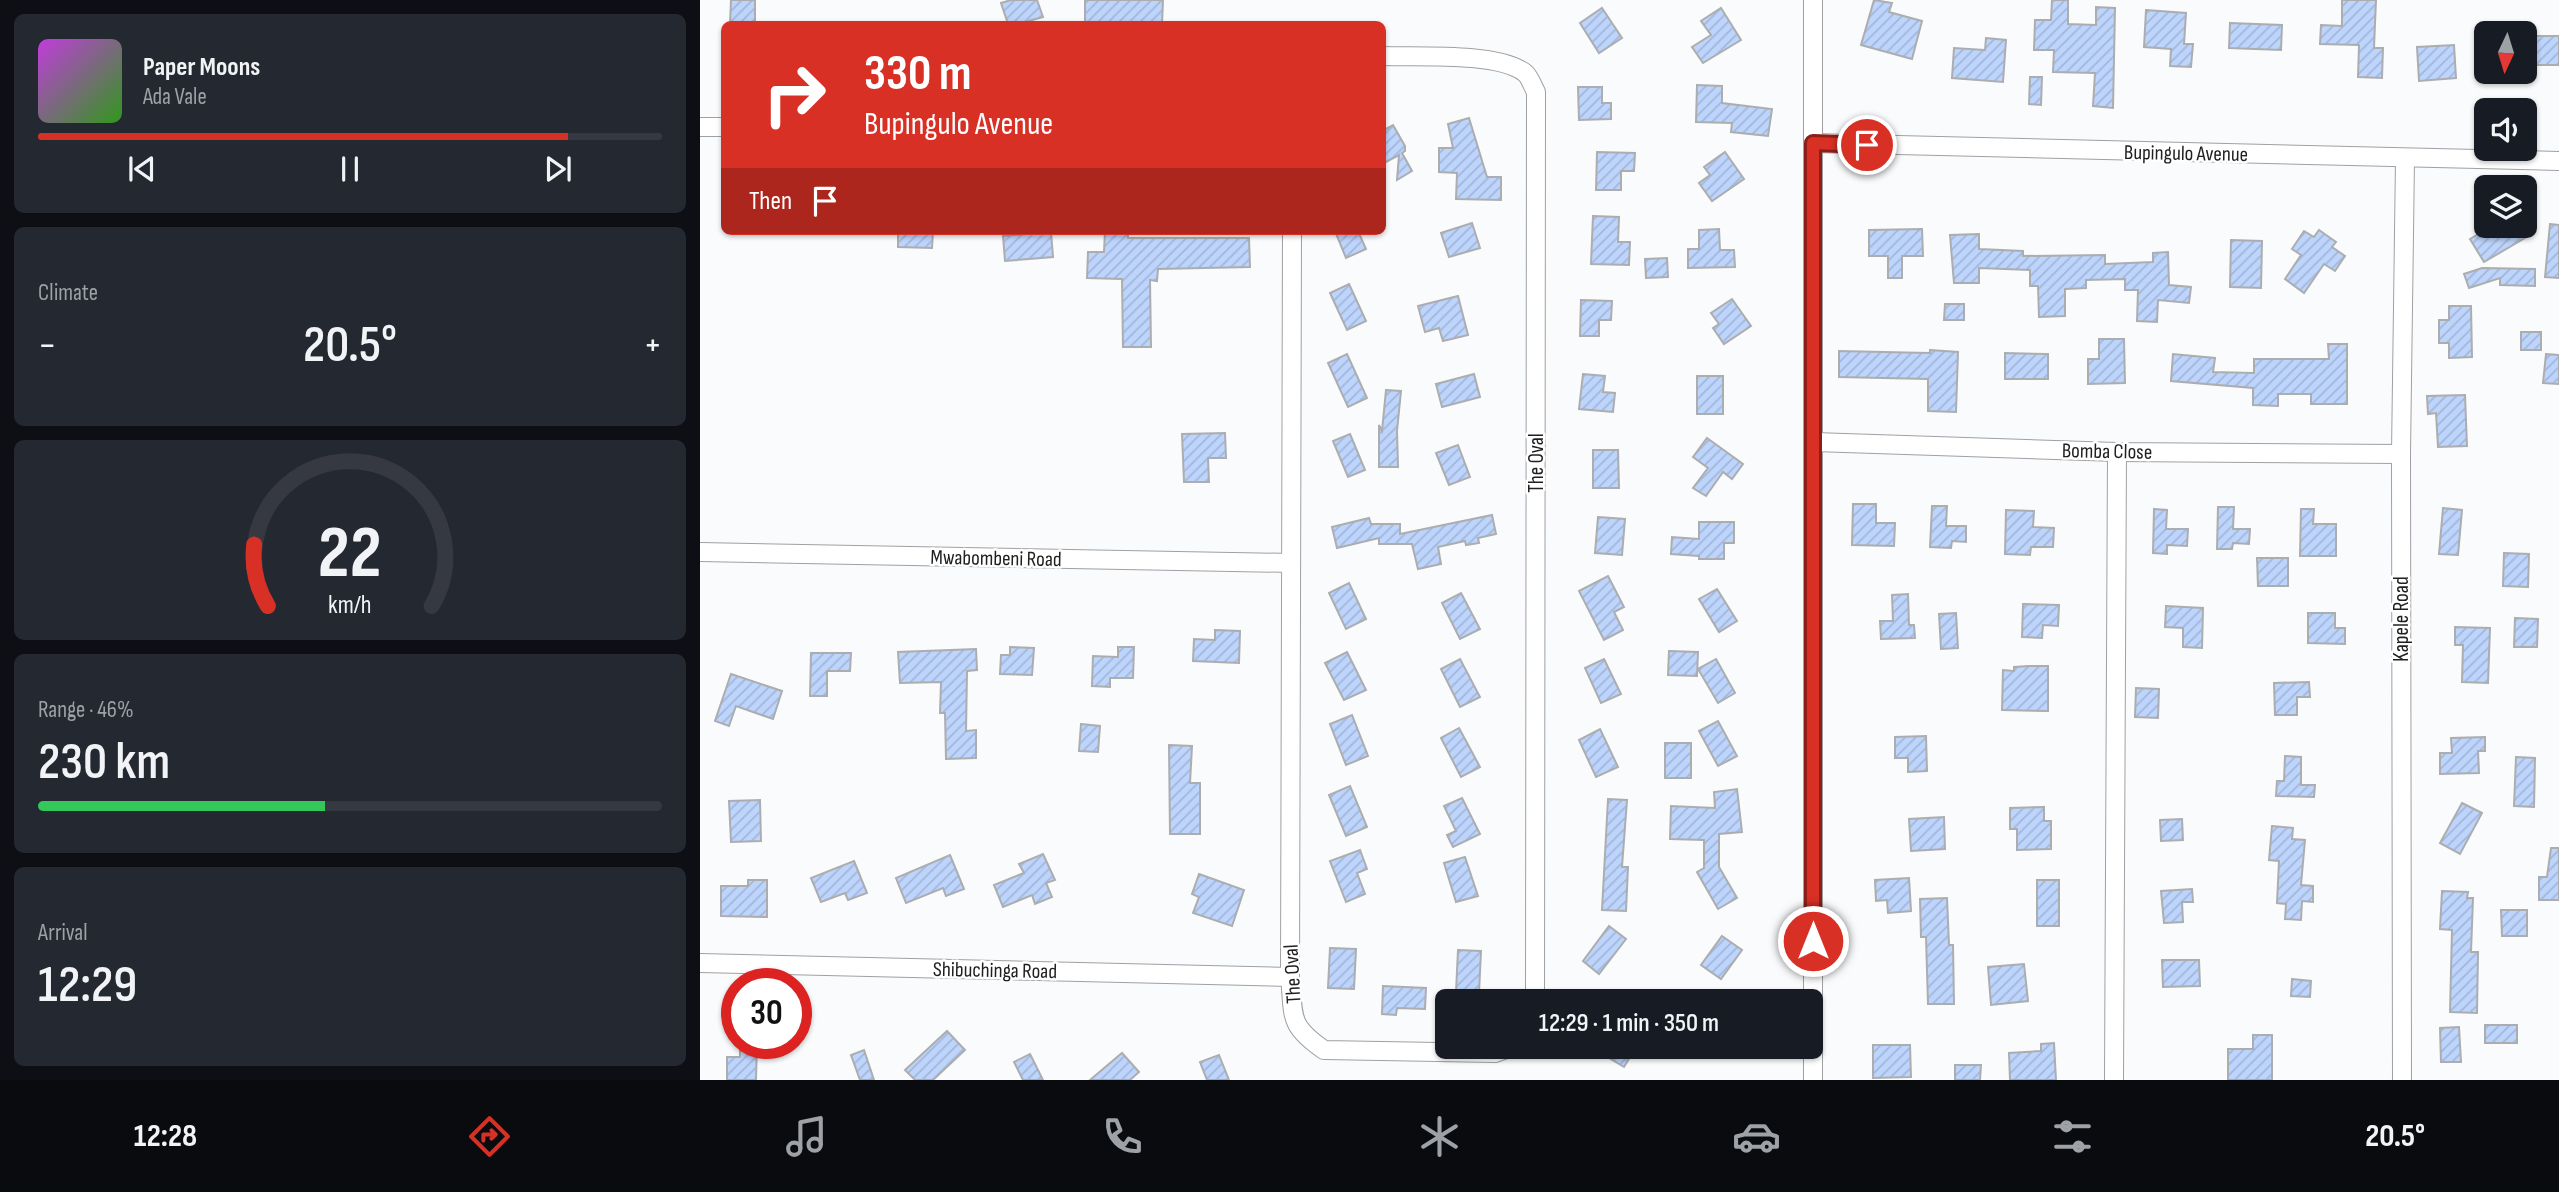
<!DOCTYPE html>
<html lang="en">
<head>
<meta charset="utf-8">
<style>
	:root { --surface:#171b24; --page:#242831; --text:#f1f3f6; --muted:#9ea1a6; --line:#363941; --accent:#d93025 }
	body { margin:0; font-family:"Sofia Sans Condensed",sans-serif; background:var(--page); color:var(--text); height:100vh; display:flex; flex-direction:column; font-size:26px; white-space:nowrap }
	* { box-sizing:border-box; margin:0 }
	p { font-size:23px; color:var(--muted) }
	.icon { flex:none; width:38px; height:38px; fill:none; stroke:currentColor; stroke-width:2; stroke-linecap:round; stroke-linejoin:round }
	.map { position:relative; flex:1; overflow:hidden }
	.drawer { display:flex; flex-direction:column; gap:14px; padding:14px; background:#0d0f14; width:700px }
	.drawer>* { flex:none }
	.hud { position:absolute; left:21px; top:21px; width:665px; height:214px; border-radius:10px; box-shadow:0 2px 5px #0004; background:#d93025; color:#fff; overflow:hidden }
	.needle { width:46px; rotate:184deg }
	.buttons { position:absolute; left:1774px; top:21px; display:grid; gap:14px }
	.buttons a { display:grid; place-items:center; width:63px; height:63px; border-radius:10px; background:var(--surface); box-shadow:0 2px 5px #0004; font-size:35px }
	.speed { position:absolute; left:21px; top:968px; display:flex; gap:14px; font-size:35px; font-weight:700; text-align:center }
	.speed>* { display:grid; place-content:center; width:91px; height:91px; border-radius:50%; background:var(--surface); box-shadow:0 2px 5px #0004; line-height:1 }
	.speed .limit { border:10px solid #d22; background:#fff; color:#111 }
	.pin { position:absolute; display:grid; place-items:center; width:60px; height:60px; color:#fff; margin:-30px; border:4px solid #fff; border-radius:50%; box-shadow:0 2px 7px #0007 }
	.me { position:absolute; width:77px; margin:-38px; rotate:0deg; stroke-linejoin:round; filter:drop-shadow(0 0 5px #0008) }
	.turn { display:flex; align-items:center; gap:24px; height:147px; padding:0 28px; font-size:32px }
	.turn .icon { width:91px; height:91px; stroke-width:2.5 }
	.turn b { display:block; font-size:49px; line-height:60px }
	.then { display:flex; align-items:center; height:66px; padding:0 28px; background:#0003; gap:14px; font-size:26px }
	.big { font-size:52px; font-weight:600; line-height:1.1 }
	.drawer .tile { flex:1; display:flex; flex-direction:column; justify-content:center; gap:10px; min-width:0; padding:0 24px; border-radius:10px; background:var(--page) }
	.drawer .dial { align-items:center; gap:0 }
	.dial svg { height:182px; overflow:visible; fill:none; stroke:var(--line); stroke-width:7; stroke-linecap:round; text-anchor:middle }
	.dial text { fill:var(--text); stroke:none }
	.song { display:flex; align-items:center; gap:21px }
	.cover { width:84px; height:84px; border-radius:10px; background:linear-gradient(135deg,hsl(290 70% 55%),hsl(110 70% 35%)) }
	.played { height:7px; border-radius:4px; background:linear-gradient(90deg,var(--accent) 85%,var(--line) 85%) }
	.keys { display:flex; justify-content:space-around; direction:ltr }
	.heat { display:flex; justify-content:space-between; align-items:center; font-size:38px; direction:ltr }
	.charge { height:10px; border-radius:5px; background:linear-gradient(90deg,#34c759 46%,var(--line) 0) }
	.trip { position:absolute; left:735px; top:989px; width:388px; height:70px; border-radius:10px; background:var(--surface); box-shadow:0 2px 5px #0004; font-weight:600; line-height:70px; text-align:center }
	.tab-bar { display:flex; height:112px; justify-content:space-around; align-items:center; background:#090b0e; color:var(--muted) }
	.tab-bar .icon { width:49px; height:49px }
	.tab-bar .on { color:var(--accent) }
	.tab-bar b { font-size:32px; color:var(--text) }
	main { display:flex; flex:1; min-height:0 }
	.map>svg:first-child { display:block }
	.building { fill:url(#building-hatch); stroke:#acadaf; stroke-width:2 }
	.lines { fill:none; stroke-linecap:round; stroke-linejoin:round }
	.minor-casing { stroke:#9fa0a3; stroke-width:20 }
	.minor { stroke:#fff; stroke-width:18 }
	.route-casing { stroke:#8d1f18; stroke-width:18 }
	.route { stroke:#d93025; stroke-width:12 }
	.labels { text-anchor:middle; stroke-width:5; stroke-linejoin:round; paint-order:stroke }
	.street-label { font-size:21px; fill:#202021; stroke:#fff }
</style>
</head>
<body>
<main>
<section class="drawer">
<div class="tile">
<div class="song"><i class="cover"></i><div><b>Paper Moons</b><p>Ada Vale</p></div></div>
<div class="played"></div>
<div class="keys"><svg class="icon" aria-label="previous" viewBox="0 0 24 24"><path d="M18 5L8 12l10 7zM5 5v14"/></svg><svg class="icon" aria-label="pause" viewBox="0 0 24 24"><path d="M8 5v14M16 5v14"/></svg><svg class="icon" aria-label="next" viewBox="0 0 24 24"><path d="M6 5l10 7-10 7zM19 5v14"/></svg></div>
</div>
<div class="tile"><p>Climate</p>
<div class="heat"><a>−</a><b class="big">20.5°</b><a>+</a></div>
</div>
<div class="tile dial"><svg viewBox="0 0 100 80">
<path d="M14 69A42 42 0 1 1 86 69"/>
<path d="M14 69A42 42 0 0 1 8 42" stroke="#d93025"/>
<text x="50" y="56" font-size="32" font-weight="700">22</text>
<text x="50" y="72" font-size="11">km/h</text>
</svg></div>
<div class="tile"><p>Range · 46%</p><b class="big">230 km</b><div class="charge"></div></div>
<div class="tile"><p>Arrival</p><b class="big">12:29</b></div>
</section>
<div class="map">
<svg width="1859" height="1080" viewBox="0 0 1859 1080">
	<defs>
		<pattern id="building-hatch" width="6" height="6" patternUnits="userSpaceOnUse" patternTransform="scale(1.75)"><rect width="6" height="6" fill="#bdd4fc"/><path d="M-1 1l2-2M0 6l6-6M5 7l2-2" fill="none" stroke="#a2b6d8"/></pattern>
	</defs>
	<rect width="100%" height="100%" fill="#fafbfd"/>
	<g class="building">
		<path d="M31 0H55V23H30Z"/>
		<path d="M311 0H337L343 17 318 24H308L301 3Z"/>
		<path d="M385 0H463L462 24H385Z"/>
		<path d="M1174 0 1192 3 1189 12 1222 21 1212 59 1161 45Z"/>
		<path d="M1352 0H1368V24L1396 25V7L1415 8 1413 108 1393 106 1395 73 1353 72 1354 50H1334L1335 20H1351Z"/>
		<path d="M1642 0H1676L1674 48H1683L1682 78 1658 77 1659 45 1620 44 1621 25 1642 26Z"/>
		<path d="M902 8 922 38 899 53 880 23Z"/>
		<path d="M1021 8 1041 40 1003 63 992 47 1011 35 1001 21Z"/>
		<path d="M1446 10 1486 13 1484 44H1493L1491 67 1470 66 1471 49 1444 47Z"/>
		<path d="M1530 23 1582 25 1581 50 1529 48Z"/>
		<rect x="1825" y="36" width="34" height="29"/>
		<path d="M1286 38 1306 40 1303 82 1252 78 1254 48 1285 50Z"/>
		<path d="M1754 45 1756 78 1719 81 1717 47Z"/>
		<path d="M1330 77H1342L1341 105 1329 104Z"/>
		<path d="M997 85 1022 86V103L1072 109 1068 136 1031 132 1032 123 996 122Z"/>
		<path d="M878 87H902V103H911V119L879 120Z"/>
		<path d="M769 118 787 177H801V200L756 199 757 173 739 172V148H753L748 124Z"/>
		<path d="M693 125 705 146V151L702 153 712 171 697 180 699 155 682 164V131Z"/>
		<path d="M897 152 935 153 934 171H921V190H896Z"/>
		<path d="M1025 152 1044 179 1012 201 999 183 1010 175 1004 167Z"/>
		<path d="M893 216 919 217 918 242H930L929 265 891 264Z"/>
		<path d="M772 223 780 248 749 257 741 233Z"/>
		<path d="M1850 224 1859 225V278L1845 277Z"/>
		<path d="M1792 226H1818L1825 238 1784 262 1770 239Z"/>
		<path d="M1019 229 1020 250H1034L1035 267 988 268V249H999V230Z"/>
		<path d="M1222 229 1223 256H1202V278H1188V256H1169V230Z"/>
		<path d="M1619 230 1636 242 1632 247 1645 256 1635 271 1624 264 1604 293 1585 279 1601 255 1592 249 1604 231 1614 237Z"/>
		<path d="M198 231H233L232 248 198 247Z"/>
		<path d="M405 231H428V238H549L550 267 458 269 457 281 450 280 451 347H423L422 279 387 278 388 252H404Z"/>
		<path d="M635 231H658L666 249 646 258Z"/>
		<path d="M351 232 353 257 305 261 303 236Z"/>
		<path d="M1279 234V249L1323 251V256L1405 255V264L1453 262V253L1468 252 1469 285 1491 287 1489 303 1458 300 1457 322 1437 321 1438 290H1425V279L1386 280V288L1365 289V316L1339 317 1338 286H1330V270L1279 268V283H1254L1250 235Z"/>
		<path d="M1531 240 1562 241 1561 288 1530 287Z"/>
		<path d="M967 258 968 277 946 278 945 259Z"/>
		<path d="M1782 268 1835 269V286L1800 285V278L1769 288 1764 274Z"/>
		<path d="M649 284 666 321 647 330 630 293Z"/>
		<path d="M758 296 768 335 743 341 739 328 725 332 718 306Z"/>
		<path d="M1032 299 1051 326 1024 344 1013 328 1019 324 1011 313Z"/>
		<path d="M881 300 912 301 911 320H899V336H880Z"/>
		<path d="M1245 304H1264V320H1244Z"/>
		<path d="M1749 306H1771L1772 357 1749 358V343H1739V320H1749Z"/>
		<rect x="1821" y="332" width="20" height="18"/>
		<path d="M1399 339H1424L1425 383 1388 384V359H1399Z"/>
		<path d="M1628 344H1647V404H1611V394H1578V406L1553 405V388L1471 381 1473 354 1515 358 1513 372 1554 373V359H1629Z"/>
		<path d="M1230 350 1258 352 1256 412 1228 411V379L1139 377V351L1230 353Z"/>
		<path d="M1305 353 1348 354V379H1305Z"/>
		<path d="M647 354 667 398 648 407 628 363Z"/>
		<path d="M1846 354 1859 355V384L1843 383Z"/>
		<path d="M774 374 780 397 742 407 736 384Z"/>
		<path d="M883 374 905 376 903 392 915 393 913 412 879 409Z"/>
		<rect x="997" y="376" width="26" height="38"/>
		<path d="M686 390 701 391 697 431 698 467H679V425L682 431Z"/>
		<path d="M1765 395 1767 446 1738 447 1736 413 1728 414 1727 396Z"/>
		<path d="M525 433 526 458H508L509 482H484L482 434Z"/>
		<path d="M650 434 665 470 648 477 633 441Z"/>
		<path d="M1007 438 1043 464 1032 479 1023 472 1006 496 993 488 1008 468 993 457Z"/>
		<path d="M758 445 770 477 749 485 736 453Z"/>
		<path d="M893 450H918L919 488H893Z"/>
		<path d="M1153 504H1176V523H1195L1194 546 1152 545Z"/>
		<path d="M1232 506H1247L1246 526H1266V542L1252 541 1251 548 1230 547Z"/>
		<path d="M1518 507H1534L1533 529H1550L1549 544 1533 543 1532 549H1517Z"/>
		<path d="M1743 508 1762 510 1758 555 1739 554Z"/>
		<path d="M1454 509 1467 510 1466 529H1488L1487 546 1467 545V554L1453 553Z"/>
		<path d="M1601 509H1614L1613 524H1636V556H1600Z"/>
		<path d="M1306 510 1334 511 1333 527 1354 528 1353 547H1331L1330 555 1305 554Z"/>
		<path d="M792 515 796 534 778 538 779 543 766 545 765 541 738 547 741 564 718 569 712 544H679V538L637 548 632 527 669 518 671 524H700V534Z"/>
		<path d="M898 517 925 519 922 555 895 553Z"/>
		<path d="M999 522H1034V543H1024V559H999V556L971 554 972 537 999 539Z"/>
		<path d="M1804 553 1829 554 1828 587 1803 586Z"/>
		<path d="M1557 558H1588V586H1558Z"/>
		<path d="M908 576 924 607 914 612 923 630 904 640 879 591Z"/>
		<path d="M649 583 666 619 646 629 629 593Z"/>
		<path d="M1017 589 1037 621 1019 632 999 599Z"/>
		<path d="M761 593 780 629 760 639 742 603Z"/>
		<path d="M1208 594 1209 625H1214L1215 638 1181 639 1180 621H1193L1192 595Z"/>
		<path d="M1323 604 1359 605 1358 626 1343 625 1342 638 1322 637Z"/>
		<path d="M1466 606 1503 608 1502 648 1483 647V628L1465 627Z"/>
		<path d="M1256 613 1258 648 1241 649 1239 614Z"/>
		<path d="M1608 613H1635V628H1645V644L1608 643Z"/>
		<path d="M1815 618 1838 619 1837 647H1814Z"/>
		<path d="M1755 627 1790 628 1788 683 1762 682 1763 645H1755Z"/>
		<path d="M515 630 540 631 539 663 493 661 494 639 515 640Z"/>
		<path d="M310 647 334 648 332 675 300 674 301 655H310Z"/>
		<path d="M418 647H434L433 678H410V687L392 686 393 656 418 657Z"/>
		<path d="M276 649 277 670 267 671 266 731 276 730V758L246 759 245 713H240L241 682 200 683 198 652Z"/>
		<path d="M969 651 998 652 997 676 968 675Z"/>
		<path d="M647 652 666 690 644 700 625 663Z"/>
		<path d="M111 653H151L150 671H127V696H110Z"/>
		<path d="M760 659 780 697 760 707 741 669Z"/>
		<path d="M904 659 921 694 901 703 885 668Z"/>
		<path d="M1016 659 1035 693 1018 703 998 669Z"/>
		<path d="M1329 666H1348V711L1302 710 1303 670 1314 671V667Z"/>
		<path d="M31 674 82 691 73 719 36 706 29 726 15 721Z"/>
		<path d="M1609 682 1610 697H1597V715H1575L1574 683Z"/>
		<path d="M1436 688 1459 689 1458 718 1435 717Z"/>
		<path d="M652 715 668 756 646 765 630 724Z"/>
		<path d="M1018 721 1037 756 1018 766 999 731Z"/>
		<path d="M381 724 400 726 398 752 379 751Z"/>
		<path d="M759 728 780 767 761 777 741 738Z"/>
		<path d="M900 729 918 767 896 777 879 740Z"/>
		<path d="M1226 736 1227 771 1208 772V758H1195V737Z"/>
		<path d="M1785 737V751H1778L1779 773 1740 774V753H1752L1751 738Z"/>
		<rect x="965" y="743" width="26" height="35"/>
		<path d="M469 745 492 746 490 783H500V834H470Z"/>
		<path d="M1585 756 1601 757V785H1615L1614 797 1576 796 1577 781H1584Z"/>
		<path d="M1816 757 1835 758 1834 807 1814 806Z"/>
		<path d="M650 786 667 827 646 836 629 795Z"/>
		<path d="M1037 789 1042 832 1019 834V867L1037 898 1018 909 997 872 1004 868V840L970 839 971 806 1015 808 1014 792Z"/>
		<path d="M762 798 780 834 753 847 747 835 756 831 744 806Z"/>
		<path d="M908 799 927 800 922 867H928L926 911 902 910Z"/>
		<path d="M60 800 61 841 31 842 29 801Z"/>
		<path d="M1762 803 1782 813 1760 854 1740 843Z"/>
		<path d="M1344 807V821H1351V849L1317 850V829H1310V808Z"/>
		<path d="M1244 817 1245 849 1211 851 1209 819Z"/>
		<path d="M1482 819 1483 840 1461 841 1460 820Z"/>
		<path d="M1572 826 1593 828 1592 839 1605 840 1601 885 1613 886V902L1602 901 1601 920 1585 919 1586 904 1577 903 1579 861 1569 860Z"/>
		<path d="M1851 848H1859V900H1839V877H1847Z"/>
		<path d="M660 850 667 869 657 873 665 894 646 902 630 861Z"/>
		<path d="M343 854 355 880 346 883 352 897 335 904 332 895 303 907 294 885 324 873 319 864Z"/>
		<path d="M250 855 264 889 246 896 243 888 206 903 196 878Z"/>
		<path d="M765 857 778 896 756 902 744 863Z"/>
		<path d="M154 861 167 893 148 900 145 893 121 902 111 878Z"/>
		<path d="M499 874 544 890 532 926 493 913 499 897 492 894Z"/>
		<path d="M1209 878 1211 911 1188 913 1187 900 1176 901 1175 880Z"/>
		<path d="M48 880H67V917L21 916V886H48Z"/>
		<rect x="1337" y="880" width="22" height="46"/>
		<path d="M1492 889 1493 902H1482L1483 922 1464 923 1461 891Z"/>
		<path d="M1742 891 1768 892 1767 898H1773L1771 952H1778L1777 1013 1750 1012 1752 930 1740 929Z"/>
		<path d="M1247 898 1249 945H1253L1254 1004H1228L1226 937H1221L1220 899Z"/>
		<path d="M1801 910H1827V936H1802Z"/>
		<path d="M909 926 926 939 899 974 883 961Z"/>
		<path d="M1022 936 1042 950 1021 979 1001 965Z"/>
		<path d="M630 948 656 949 654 989 628 988Z"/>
		<path d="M758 950 781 951 779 993 756 992Z"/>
		<path d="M1462 960H1499L1500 986 1463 987Z"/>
		<path d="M1324 964 1328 1001 1291 1005 1288 967Z"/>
		<path d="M1592 979 1611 981 1610 997 1591 996Z"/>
		<path d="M683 986 726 988 725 1009 697 1008 696 1015 682 1014Z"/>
		<rect x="1785" y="1025" width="32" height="18"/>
		<path d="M1759 1027 1761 1062H1741L1740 1028Z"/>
		<path d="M247 1031 265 1050 233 1080H215L205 1070Z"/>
		<path d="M1553 1035H1572V1080H1528V1049H1553Z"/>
		<path d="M40 1043H57L56 1080H27V1057H40Z"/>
		<path d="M1354 1043 1356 1080H1310L1309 1053 1341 1051V1044Z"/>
		<path d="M1173 1045H1210L1211 1077 1173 1078Z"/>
		<path d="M889 1046H913L930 1057 924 1067Z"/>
		<path d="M164 1050 174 1080H160L151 1055Z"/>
		<path d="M422 1053 439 1072 430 1080H390Z"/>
		<path d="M330 1054 343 1080H323L314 1062Z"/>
		<path d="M519 1055 529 1080H507L500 1062Z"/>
		<path d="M1255 1065H1281L1280 1080H1255Z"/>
	</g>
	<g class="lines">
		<defs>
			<g id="minor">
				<path d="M682 56C717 57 799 52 825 73 830 77 833 87 836 92L835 1001"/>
				<path d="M0 127H24"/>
				<path d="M1113 143 1859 161"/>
				<path d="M592 231 590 977C594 1017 588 1025 624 1050L795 1053 815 1046"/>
				<path d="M1114 442 1417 452 1701 454"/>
				<path d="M0 552 591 563"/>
				<path d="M0 963 590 977"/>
				<path d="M1113 1080V0"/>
				<path d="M1414 1080 1417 452"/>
				<path d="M1702 1080 1701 454 1705 159"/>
			</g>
		</defs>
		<use href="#minor" class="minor-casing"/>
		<use href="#minor" class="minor"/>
	</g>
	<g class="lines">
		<defs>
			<path id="route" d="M1113 941V143L1167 145"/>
		</defs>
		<use href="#route" class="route-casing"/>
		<use href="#route" class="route"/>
	</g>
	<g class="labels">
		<g class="street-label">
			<text transform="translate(1486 153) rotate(1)" y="7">Bupingulo Avenue</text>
			<text transform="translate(1407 451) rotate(1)" y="7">Bomba Close</text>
			<text transform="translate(836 463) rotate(-90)" y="7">The Oval</text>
			<text transform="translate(296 558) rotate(1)" y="7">Mwabombeni Road</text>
			<text transform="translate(1701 619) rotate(-90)" y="7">Kapele Road</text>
			<text transform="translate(295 970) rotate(1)" y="7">Shibuchinga Road</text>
			<text transform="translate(592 974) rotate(-93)" y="7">The Oval</text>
		</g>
	</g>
</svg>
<div class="buttons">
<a><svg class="needle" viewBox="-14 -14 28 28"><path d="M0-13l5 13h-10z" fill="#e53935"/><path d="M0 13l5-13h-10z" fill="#9ea1a6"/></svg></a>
<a><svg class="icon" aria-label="sound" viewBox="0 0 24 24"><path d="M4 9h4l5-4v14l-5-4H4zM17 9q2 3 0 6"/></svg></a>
<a><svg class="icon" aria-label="layers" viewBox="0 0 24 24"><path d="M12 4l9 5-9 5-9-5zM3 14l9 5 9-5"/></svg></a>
</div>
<div class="speed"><div class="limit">30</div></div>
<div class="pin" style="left:1167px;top:145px;background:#d93025"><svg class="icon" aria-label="arrive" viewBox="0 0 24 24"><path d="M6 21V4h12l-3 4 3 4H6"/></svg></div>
<svg class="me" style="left:1113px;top:941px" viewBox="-20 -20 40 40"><circle r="17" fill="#d93025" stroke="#fff" stroke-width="3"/><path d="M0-11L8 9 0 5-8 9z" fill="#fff"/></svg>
<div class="trip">12:29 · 1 min · 350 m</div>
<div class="hud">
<div class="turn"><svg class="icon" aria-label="right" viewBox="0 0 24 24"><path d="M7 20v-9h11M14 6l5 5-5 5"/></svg><div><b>330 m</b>Bupingulo Avenue</div></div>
<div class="then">Then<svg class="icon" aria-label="arrive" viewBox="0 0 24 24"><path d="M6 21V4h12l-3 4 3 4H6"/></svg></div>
</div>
</div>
</main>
<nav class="tab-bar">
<b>12:28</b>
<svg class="icon on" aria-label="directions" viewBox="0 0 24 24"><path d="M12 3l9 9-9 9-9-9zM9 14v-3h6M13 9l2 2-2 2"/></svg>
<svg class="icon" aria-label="music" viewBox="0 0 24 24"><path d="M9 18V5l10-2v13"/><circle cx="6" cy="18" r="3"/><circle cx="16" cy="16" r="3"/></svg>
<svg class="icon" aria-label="phone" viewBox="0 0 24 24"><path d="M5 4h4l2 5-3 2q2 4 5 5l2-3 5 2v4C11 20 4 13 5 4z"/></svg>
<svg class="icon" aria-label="climate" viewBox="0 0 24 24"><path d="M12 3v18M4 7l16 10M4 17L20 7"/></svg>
<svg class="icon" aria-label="car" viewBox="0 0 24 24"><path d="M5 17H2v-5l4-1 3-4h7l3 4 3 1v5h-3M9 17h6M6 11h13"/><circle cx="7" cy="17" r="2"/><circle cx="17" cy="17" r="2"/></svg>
<svg class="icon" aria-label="filters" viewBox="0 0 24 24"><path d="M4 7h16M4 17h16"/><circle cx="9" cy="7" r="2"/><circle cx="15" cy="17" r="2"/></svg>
<b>20.5°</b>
</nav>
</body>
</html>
